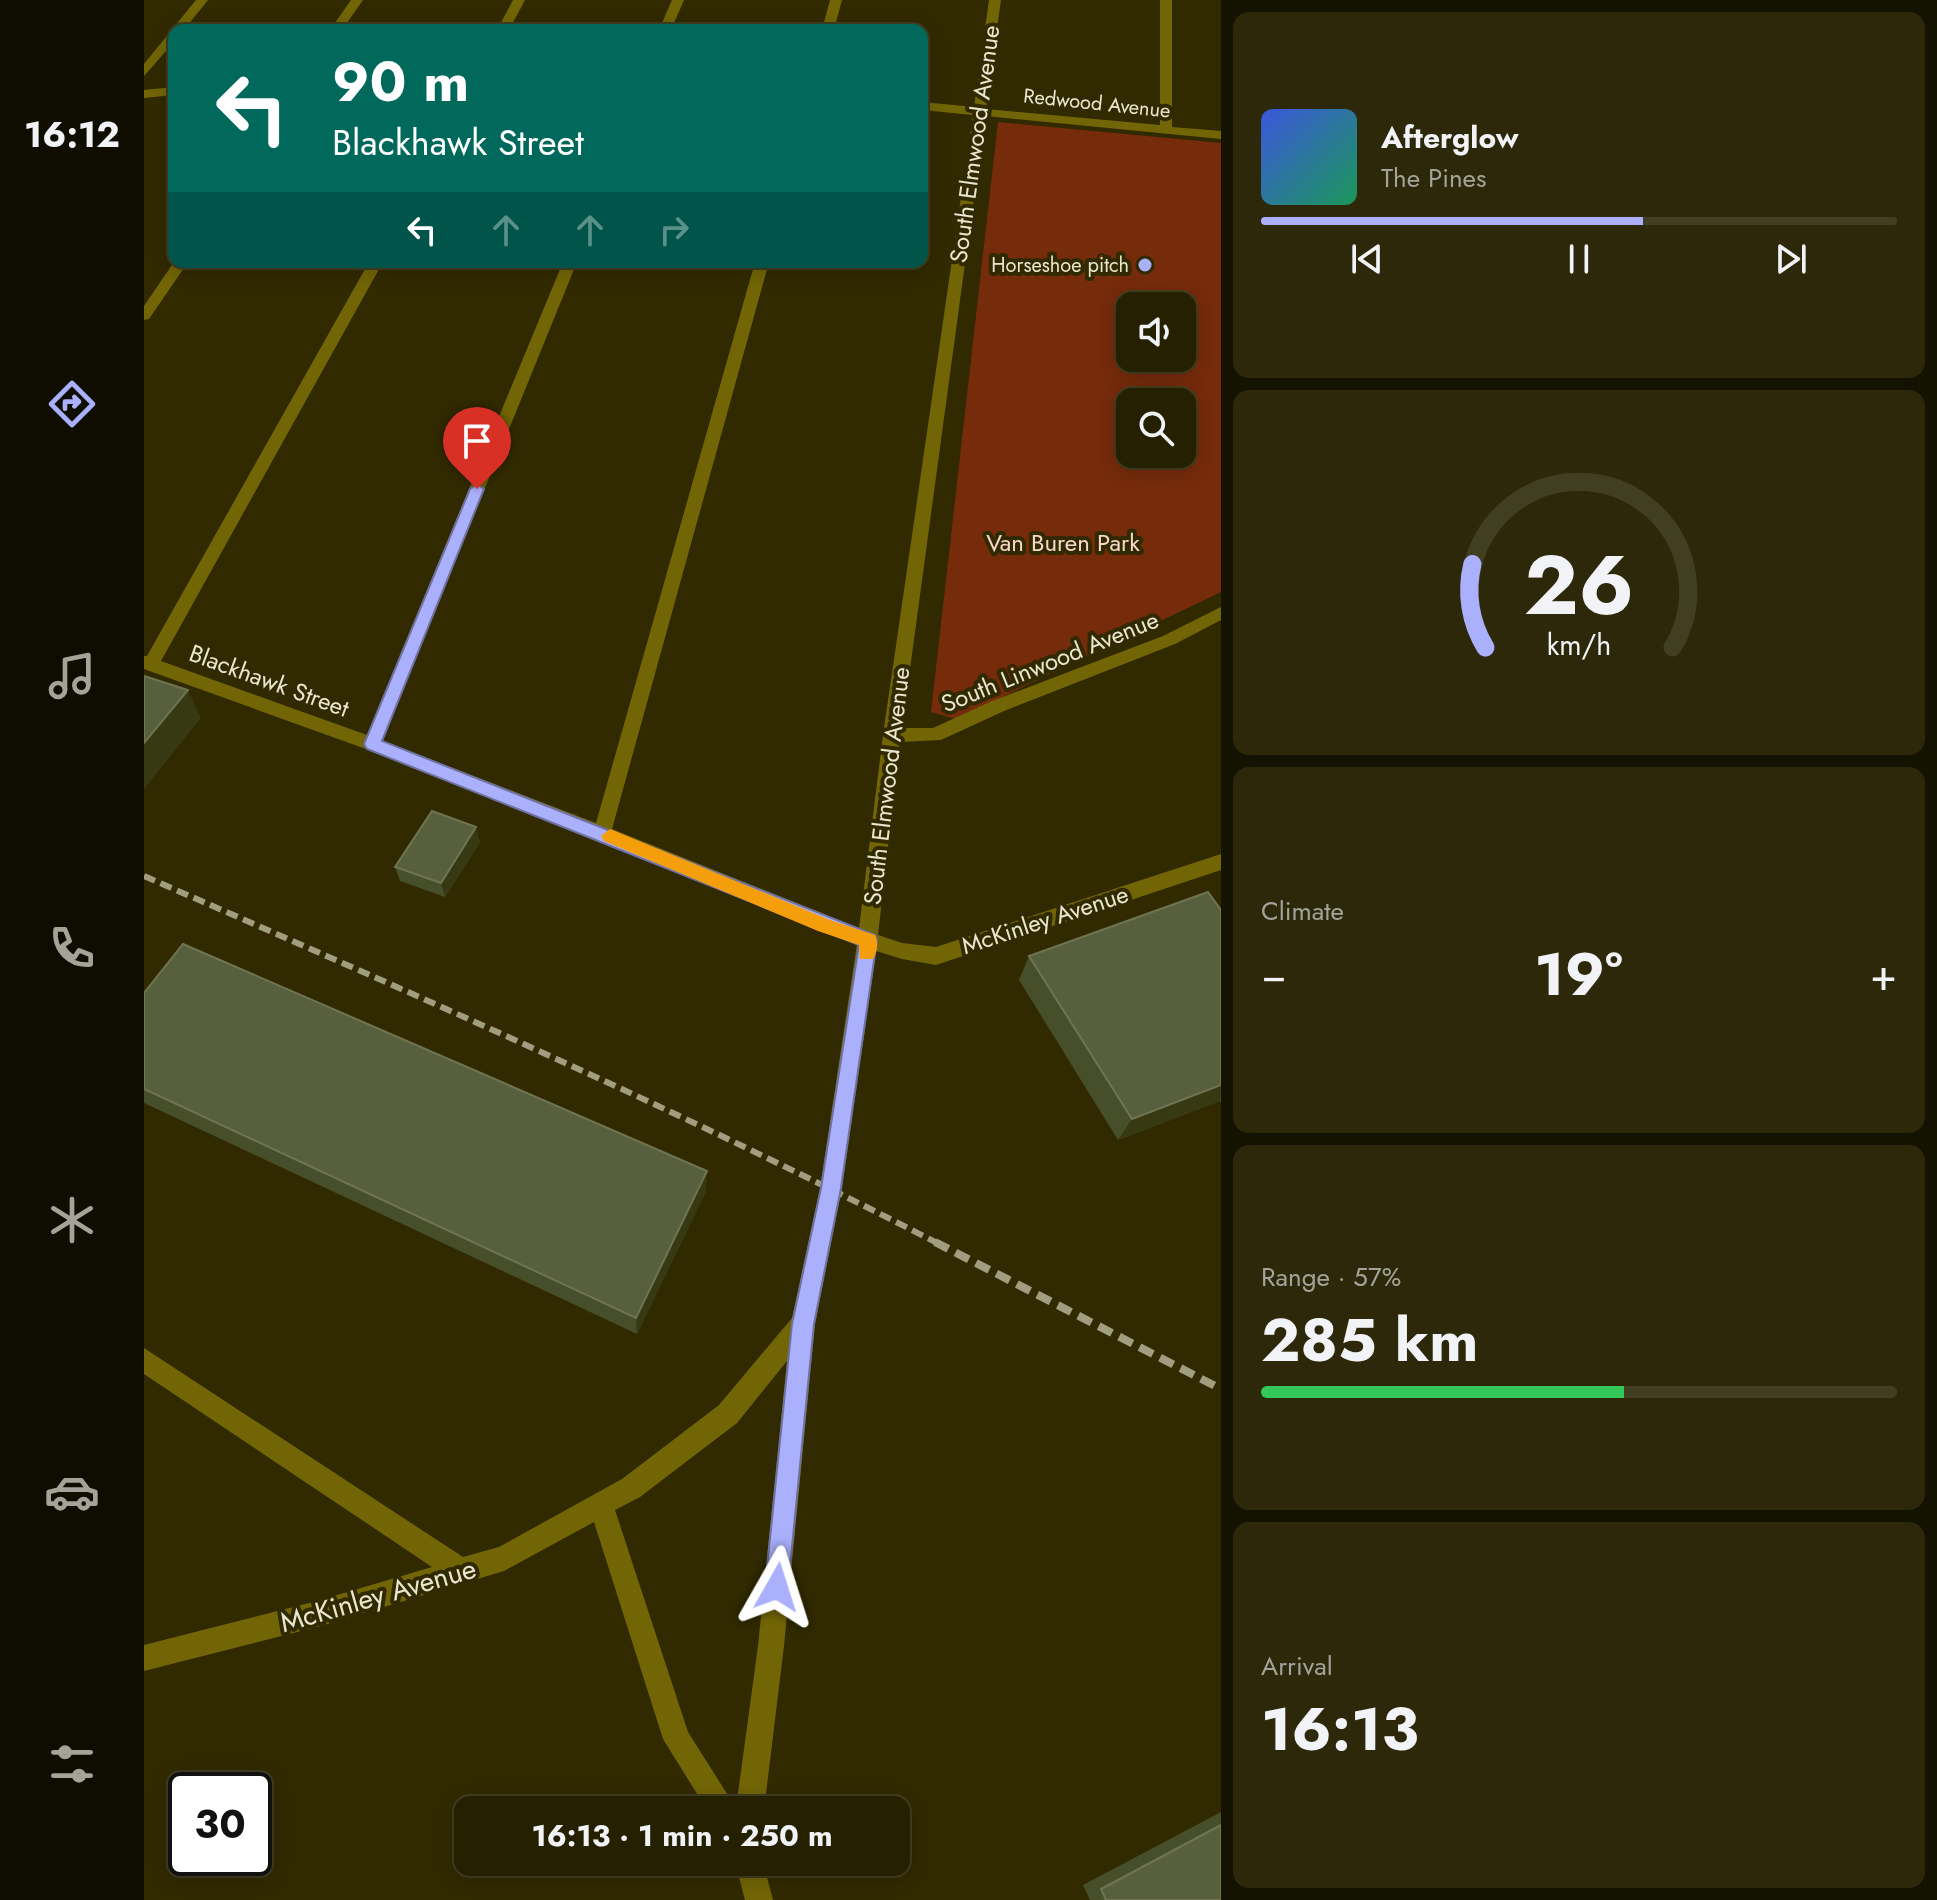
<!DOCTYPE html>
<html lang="en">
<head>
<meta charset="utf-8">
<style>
	:root { --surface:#252000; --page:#2d280a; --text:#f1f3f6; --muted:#a3a399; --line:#423e22; --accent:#aab0fb }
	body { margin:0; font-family:Jost,sans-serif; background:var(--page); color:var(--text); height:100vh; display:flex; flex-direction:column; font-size:30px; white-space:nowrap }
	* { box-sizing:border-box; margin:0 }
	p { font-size:26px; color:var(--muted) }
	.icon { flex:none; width:44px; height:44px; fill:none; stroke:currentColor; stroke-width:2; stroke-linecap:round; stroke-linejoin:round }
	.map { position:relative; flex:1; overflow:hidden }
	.side { display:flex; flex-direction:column; gap:12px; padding:12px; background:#141200; width:716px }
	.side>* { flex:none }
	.guide { position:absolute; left:24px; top:24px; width:760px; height:244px; border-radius:16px; box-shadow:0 4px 20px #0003,0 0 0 2px var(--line); background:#00695c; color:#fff; overflow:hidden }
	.controls { position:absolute; left:972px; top:292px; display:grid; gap:16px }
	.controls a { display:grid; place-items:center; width:80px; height:80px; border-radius:16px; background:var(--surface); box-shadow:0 4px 20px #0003,0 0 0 2px var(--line); font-size:40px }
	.speed { position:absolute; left:24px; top:1772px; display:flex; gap:16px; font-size:40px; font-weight:700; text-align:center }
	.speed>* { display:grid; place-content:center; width:104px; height:104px; border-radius:50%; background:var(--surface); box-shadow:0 4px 20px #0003,0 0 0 2px var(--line); line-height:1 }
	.speed .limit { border:4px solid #111; border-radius:12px; background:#fff; color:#111 }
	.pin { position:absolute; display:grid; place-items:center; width:68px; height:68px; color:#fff; margin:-82px -34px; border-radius:50% 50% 50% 0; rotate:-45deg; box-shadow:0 0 8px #0007 }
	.pin .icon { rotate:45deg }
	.me { position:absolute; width:88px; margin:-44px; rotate:6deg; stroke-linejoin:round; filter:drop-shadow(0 0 6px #0008) }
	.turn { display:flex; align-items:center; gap:28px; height:168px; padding:0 32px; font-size:36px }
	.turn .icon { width:104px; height:104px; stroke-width:2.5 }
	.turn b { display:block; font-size:56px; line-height:68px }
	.lanes { display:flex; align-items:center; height:76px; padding:0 32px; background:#0003; justify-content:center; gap:40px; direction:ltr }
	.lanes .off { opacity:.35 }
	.big { font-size:60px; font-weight:700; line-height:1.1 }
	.side .tile { flex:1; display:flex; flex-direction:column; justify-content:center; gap:12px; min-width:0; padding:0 28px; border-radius:16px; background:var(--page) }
	.side .dial { align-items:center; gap:0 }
	.dial svg { height:208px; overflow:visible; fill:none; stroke:var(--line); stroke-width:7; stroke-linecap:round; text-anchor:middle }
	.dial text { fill:var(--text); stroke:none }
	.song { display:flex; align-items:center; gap:24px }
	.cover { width:96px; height:96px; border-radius:12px; background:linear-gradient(135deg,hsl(230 70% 55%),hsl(150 70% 35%)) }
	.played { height:8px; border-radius:4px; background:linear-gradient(90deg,var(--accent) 60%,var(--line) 60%) }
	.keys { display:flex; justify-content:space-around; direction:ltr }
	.heat { display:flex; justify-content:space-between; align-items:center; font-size:44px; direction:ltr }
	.charge { height:12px; border-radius:6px; background:linear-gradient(90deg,#34c759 57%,var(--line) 0) }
	.trip { position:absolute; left:310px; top:1796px; width:456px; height:80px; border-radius:16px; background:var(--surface); box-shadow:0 4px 20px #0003,0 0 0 2px var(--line); font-weight:700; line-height:80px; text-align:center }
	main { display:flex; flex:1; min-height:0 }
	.dock { display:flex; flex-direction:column; width:144px; justify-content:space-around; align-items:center; background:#0f0d00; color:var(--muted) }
	.dock .icon { width:56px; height:56px }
	.dock .selected { color:var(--accent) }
	.dock b { font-size:36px; color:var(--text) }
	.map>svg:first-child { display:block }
	.green { fill:#762b0b; fill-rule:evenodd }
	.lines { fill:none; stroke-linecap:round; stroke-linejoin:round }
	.minor { fill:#726506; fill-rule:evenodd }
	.rail-far1 { stroke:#a19d7f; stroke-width:6; stroke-dasharray:12 6; stroke-linecap:butt }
	.rail { stroke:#a19d7f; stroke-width:8; stroke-dasharray:15 8; stroke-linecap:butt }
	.wall { fill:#464e2a }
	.shaded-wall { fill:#363911 }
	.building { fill:#585f3c; stroke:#6f7453; stroke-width:2 }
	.route { fill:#aab0fb; stroke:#6e72a3; stroke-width:2 }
	.slow { fill:#f59e0b }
	.poi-dot { fill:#aab0fb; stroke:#312a00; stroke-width:3 }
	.labels { text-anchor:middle; stroke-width:8; stroke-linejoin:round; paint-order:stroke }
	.far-street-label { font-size:20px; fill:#eae7d1; stroke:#312a00 }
	.far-poi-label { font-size:20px; fill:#eae7d1; stroke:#312a00; text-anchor:end }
	.street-label { font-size:24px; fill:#eae7d1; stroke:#312a00 }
	.park-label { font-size:24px; fill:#f8d7cc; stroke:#312a00 }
	.near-street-label { font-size:28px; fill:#eae7d1; stroke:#312a00 }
</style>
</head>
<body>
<main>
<nav class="dock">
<b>16:12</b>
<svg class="icon selected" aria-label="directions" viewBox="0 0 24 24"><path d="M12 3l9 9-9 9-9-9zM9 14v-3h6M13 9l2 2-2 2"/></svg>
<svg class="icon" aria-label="music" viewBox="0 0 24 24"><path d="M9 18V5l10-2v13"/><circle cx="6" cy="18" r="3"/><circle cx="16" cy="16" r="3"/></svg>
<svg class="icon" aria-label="phone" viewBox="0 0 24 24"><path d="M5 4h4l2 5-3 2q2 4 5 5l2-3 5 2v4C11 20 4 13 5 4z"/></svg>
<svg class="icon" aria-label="climate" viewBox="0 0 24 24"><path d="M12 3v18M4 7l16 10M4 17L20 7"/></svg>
<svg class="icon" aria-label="car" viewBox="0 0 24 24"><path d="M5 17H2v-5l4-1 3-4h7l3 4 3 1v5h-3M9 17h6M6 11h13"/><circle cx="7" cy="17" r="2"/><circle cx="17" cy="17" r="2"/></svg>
<svg class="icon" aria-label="filters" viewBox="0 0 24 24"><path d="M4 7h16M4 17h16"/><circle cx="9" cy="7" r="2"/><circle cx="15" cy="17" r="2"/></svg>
</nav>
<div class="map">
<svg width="1077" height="1900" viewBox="0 0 1077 1900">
	<rect width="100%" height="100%" fill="#312a00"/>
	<path class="green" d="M854 122 1077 143V592L812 719 787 712ZM986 306H1038V358H986ZM986 402H1038V454H986Z"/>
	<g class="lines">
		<g class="minor">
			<path d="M52 0H64L40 30H30V42L0 76V64Z"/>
			<path d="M207 0H219L198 30H186Z"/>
			<path d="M369 0H381L365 30H353Z"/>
			<path d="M528 0H540L527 30H515Z"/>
			<path d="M686 0H698L690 30H678Z"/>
			<path d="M845 0H857L842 109 1016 125V0H1028V127L1077 131V139L841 116 758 728H789L848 701 1019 636 1077 607V620L1031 644 860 711 797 740 756 742 734 935 758 943 792 947 1077 854V870L792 965 758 959 732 951 698 1188 671 1324 640 1646 620 1810H563L519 1739 450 1522 360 1571 173 1627 0 1671V1645L173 1601 288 1567 0 1374V1348L319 1557 355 1547 478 1479 575 1405 648 1318 676 1188 713 944 222 749 0 669V656H3L225 262H239L17 661 223 735 419 262H433L238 741 452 823 611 262H625L468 829 715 928 739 735 829 115 778 110V102L830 107ZM643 1361 614 1646 592 1808 544 1732 471 1510 496 1497 593 1423Z"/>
			<path d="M30 87V95L0 98V90Z"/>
			<path d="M30 262H44L5 319 0 320V306Z"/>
			<path d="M591 1862H619L629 1900H601Z"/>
		</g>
		<path class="rail-far1" d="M0 876C268 993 536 1110 795 1244"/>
		<path class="rail" d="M791 1242 1077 1389"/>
	</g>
	<g class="wall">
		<path d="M336 842 301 897 256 881 251 867Z"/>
		<path d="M1077 910V1102L1076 1101 974 1140 875 980 885 956Z"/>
		<path d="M0 993 562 1191 493 1334 0 1103Z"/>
		<path d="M1077 1812V1900H946L939 1885Z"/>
	</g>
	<g class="shaded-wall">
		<path d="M44 690 57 718 0 789V743Z"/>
		<path d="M332 827 336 842 301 897 297 883Z"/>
		<path d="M1077 1085 1076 1101 974 1140 988 1119Z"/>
		<path d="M563 1171 562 1191 493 1334 492 1318Z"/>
	</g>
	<g class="building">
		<path d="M0 676 44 690 0 743Z"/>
		<path d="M288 811 332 827 297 883 251 867Z"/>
		<path d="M1064 892 1077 910V1085L988 1119 885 956Z"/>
		<path d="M39 944 563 1171 492 1318 0 1089V993Z"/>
		<path d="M1077 1825V1900H962L957 1889Z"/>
	</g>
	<path class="route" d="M333 484 340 489 238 741 731 935 733 940 697 1188 670 1324 644 1587 641 1596 633 1599 624 1596 621 1587 648 1324 677 1188 715 945 223 749 220 744 326 489Z"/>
	<path class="slow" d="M466 829 686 920 731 935C735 943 733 952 729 959H716L715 945 674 931 460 841 457 836Z"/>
	<circle class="poi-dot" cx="1001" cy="265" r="8"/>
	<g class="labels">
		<g class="far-street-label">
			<text transform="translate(953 103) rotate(6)" y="7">Redwood Avenue</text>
		</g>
		<g class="far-poi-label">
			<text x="985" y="272">Horseshoe pitch</text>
		</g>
		<g class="street-label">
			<text transform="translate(831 144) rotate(-82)" y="8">South Elmwood Avenue</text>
			<text transform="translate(906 662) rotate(-22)" y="8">South Linwood Avenue</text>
			<text transform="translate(125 681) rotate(20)" y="8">Blackhawk Street</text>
			<text transform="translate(743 786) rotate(-83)" y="8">South Elmwood Avenue</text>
			<text transform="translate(901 920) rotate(-18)" y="8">McKinley Avenue</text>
		</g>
		<g class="park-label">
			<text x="919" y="551">Van Buren Park</text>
		</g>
		<g class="near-street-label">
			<text transform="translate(234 1595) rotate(-16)" y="10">McKinley Avenue</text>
		</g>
	</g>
</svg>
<div class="controls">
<a><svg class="icon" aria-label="sound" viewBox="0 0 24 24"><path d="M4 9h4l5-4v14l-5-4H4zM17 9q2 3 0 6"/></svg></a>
<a><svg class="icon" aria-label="search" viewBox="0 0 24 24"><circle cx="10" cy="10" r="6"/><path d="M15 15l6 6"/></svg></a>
</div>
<div class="speed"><div class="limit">30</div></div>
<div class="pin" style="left:333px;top:489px;background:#d93025"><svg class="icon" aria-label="arrive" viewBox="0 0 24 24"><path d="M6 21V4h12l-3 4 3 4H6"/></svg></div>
<svg class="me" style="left:633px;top:1587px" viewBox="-20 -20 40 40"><path d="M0-17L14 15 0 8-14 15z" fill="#aab0fb" stroke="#fff" stroke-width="4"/></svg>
<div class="trip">16:13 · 1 min · 250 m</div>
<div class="guide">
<div class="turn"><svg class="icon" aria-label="left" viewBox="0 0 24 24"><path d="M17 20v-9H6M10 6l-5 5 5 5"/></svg><div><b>90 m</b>Blackhawk Street</div></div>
<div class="lanes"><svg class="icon" aria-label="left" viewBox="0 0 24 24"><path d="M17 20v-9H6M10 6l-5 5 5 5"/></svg><svg class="icon off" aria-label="ahead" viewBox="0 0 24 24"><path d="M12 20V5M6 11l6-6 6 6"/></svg><svg class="icon off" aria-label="ahead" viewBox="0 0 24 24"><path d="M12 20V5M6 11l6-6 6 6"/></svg><svg class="icon off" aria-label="right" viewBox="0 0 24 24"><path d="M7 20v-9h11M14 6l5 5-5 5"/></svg></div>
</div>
</div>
<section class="side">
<div class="tile">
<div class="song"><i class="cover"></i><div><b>Afterglow</b><p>The Pines</p></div></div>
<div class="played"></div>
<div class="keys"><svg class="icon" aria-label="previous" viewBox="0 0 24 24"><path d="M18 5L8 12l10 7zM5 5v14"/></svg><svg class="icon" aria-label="pause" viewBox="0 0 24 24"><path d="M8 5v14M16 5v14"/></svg><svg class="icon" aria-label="next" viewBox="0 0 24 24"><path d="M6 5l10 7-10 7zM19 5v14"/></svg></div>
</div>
<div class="tile dial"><svg viewBox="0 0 100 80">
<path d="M14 69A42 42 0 1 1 86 69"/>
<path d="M14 69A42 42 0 0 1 9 37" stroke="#aab0fb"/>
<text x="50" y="56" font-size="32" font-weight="700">26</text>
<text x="50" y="72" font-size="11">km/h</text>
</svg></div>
<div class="tile"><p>Climate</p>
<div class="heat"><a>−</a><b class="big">19°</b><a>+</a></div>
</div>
<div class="tile"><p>Range · 57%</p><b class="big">285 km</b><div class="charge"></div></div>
<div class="tile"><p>Arrival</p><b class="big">16:13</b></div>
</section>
</main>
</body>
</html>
